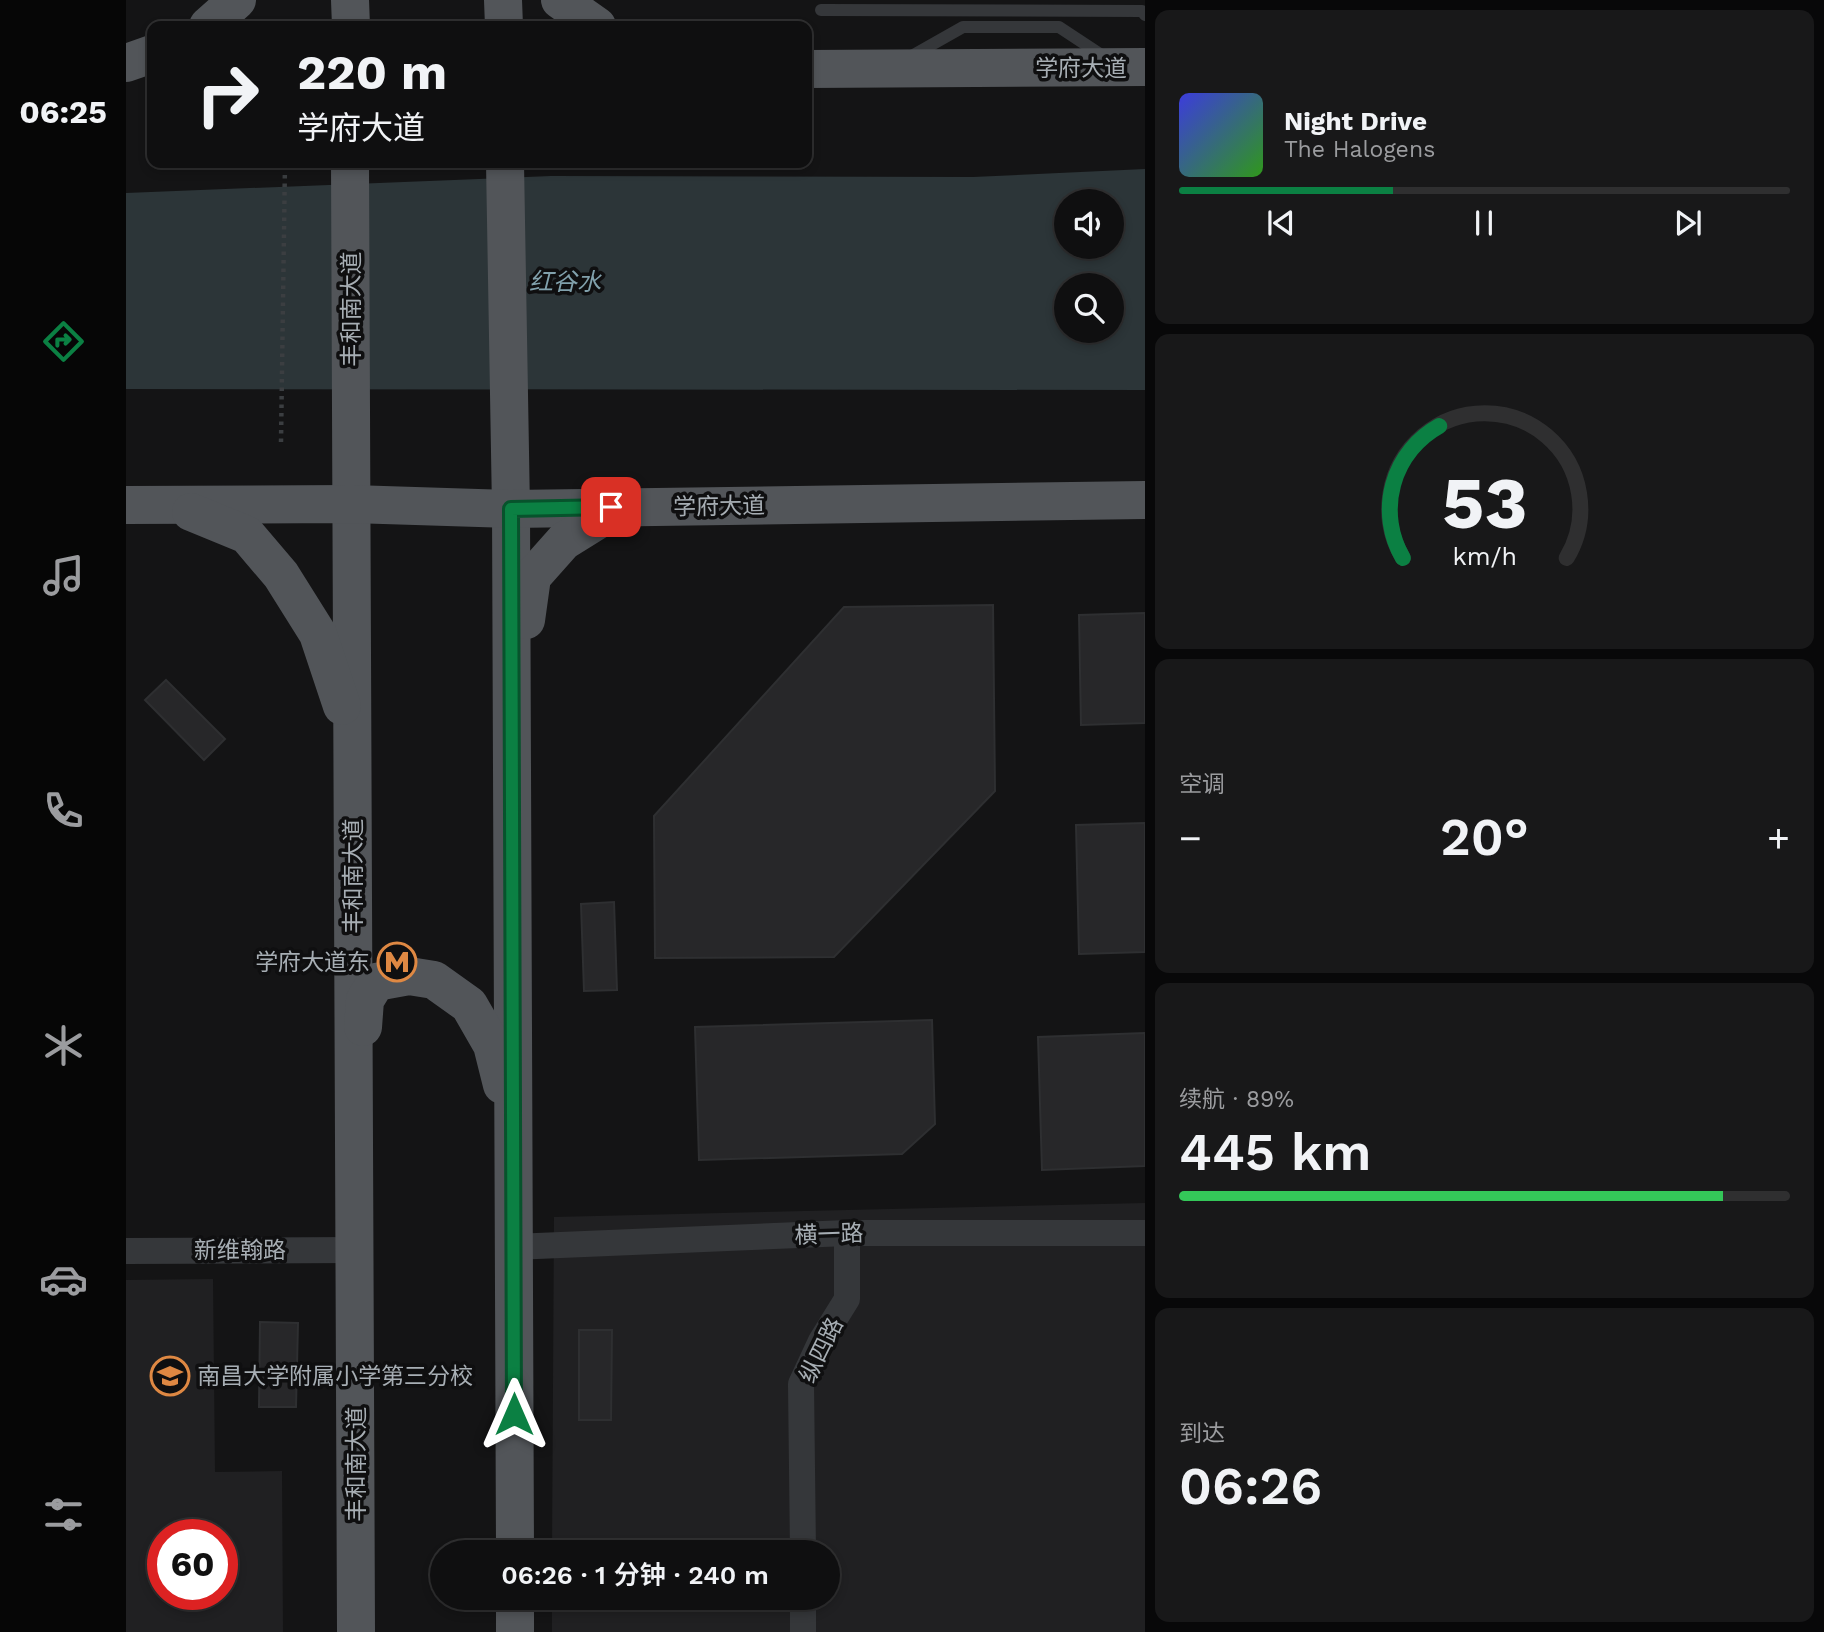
<!DOCTYPE html>
<html lang="zh">
<head>
<meta charset="utf-8">
<style>
	:root { --surface:#0f0f10; --page:#181819; --text:#f1f3f6; --muted:#9b9c9f; --line:#2f2f30; --accent:#0b8043 }
	body { margin:0; font-family:"Work Sans","Noto Sans SC",sans-serif; background:var(--page); color:var(--text); height:100vh; display:flex; flex-direction:column; font-size:26px; white-space:nowrap }
	* { box-sizing:border-box; margin:0 }
	p { font-size:23px; color:var(--muted) }
	.icon { flex:none; width:38px; height:38px; fill:none; stroke:currentColor; stroke-width:2; stroke-linecap:round; stroke-linejoin:round }
	.map { position:relative; flex:1; overflow:hidden }
	.sheet { display:flex; flex-direction:column; gap:10px; padding:10px; background:#080809; width:679px }
	.sheet>* { flex:none }
	.guide { position:absolute; left:21px; top:21px; width:665px; height:147px; border-radius:14px; box-shadow:0 4px 10px #0003,0 0 0 2px var(--line); background:#0f0f10; color:var(--text); overflow:hidden }
	.controls { position:absolute; left:928px; top:189px; display:grid; gap:14px }
	.controls a { display:grid; place-items:center; width:70px; height:70px; border-radius:50%; background:var(--surface); box-shadow:0 4px 10px #0003,0 0 0 2px var(--line); font-size:35px }
	.speed { position:absolute; left:21px; top:1519px; display:flex; gap:14px; font-size:35px; font-weight:700; text-align:center }
	.speed>* { display:grid; place-content:center; width:91px; height:91px; border-radius:50%; background:var(--surface); box-shadow:0 4px 10px #0003,0 0 0 2px var(--line); line-height:1 }
	.speed .limit { border:10px solid #d22; background:#fff; color:#111 }
	.pin { position:absolute; display:grid; place-items:center; width:60px; height:60px; color:#fff; margin:-30px; border-radius:14px; box-shadow:0 4px 10px #0006 }
	.me { position:absolute; width:77px; margin:-38px; rotate:0deg; stroke-linejoin:round; filter:drop-shadow(0 0 5px #0008) }
	.turn { display:flex; align-items:center; gap:24px; height:147px; padding:0 35px; font-size:32px }
	.turn .icon { width:91px; height:91px; stroke-width:2.5 }
	.turn b { display:block; font-size:49px; line-height:60px }
	.big { font-size:52px; font-weight:600; line-height:1.1 }
	.sheet .card { flex:1; display:flex; flex-direction:column; justify-content:center; gap:10px; min-width:0; padding:0 24px; border-radius:14px; background:var(--page) }
	.sheet .dial { align-items:center; gap:0 }
	.dial svg { height:182px; overflow:visible; fill:none; stroke:var(--line); stroke-width:7; stroke-linecap:round; text-anchor:middle }
	.dial text { fill:var(--text); stroke:none }
	.song { display:flex; align-items:center; gap:21px }
	.cover { width:84px; height:84px; border-radius:10px; background:linear-gradient(135deg,hsl(240 70% 55%),hsl(110 70% 35%)) }
	.played { height:7px; border-radius:4px; background:linear-gradient(90deg,var(--accent) 35%,var(--line) 35%) }
	.keys { display:flex; justify-content:space-around; direction:ltr }
	.heat { display:flex; justify-content:space-between; align-items:center; font-size:38px; direction:ltr }
	.charge { height:10px; border-radius:5px; background:linear-gradient(90deg,#34c759 89%,var(--line) 0) }
	.trip { position:absolute; left:304px; top:1540px; width:410px; height:70px; border-radius:35px; background:var(--surface); box-shadow:0 4px 10px #0003,0 0 0 2px var(--line); font-weight:600; line-height:70px; text-align:center }
	main { display:flex; flex:1; min-height:0 }
	.tabs { display:flex; flex-direction:column; width:126px; justify-content:space-around; align-items:center; background:#060606; color:var(--muted) }
	.tabs .icon { width:49px; height:49px }
	.tabs .on { color:var(--accent) }
	.tabs b { font-size:32px; color:var(--text) }
	.map>svg:first-child { display:block }
	.built { fill:#202022; fill-rule:evenodd }
	.water { fill:#2c3538; fill-rule:evenodd }
	.building { fill:#272729; stroke:#2e2f31; stroke-width:2 }
	.lines { fill:none; stroke-linecap:round; stroke-linejoin:round }
	.path { stroke:#3b3e41; stroke-width:4.5; stroke-dasharray:3.5 5; stroke-linecap:butt }
	.lane { stroke:#35373a; stroke-width:12 }
	.street { stroke:#35373a; stroke-width:26 }
	.primary { stroke:#525559; stroke-width:38 }
	.route-casing { stroke:#07532c; stroke-width:18 }
	.route { stroke:#0b8043; stroke-width:12 }
	.labels { text-anchor:middle; stroke-width:7; stroke-linejoin:round; paint-order:stroke }
	.street-label { font-size:23px; fill:#a7aeb4; stroke:#0f0f10 }
	.poi-label { font-size:23px; fill:#a7aeb4; stroke:#0f0f10; text-anchor:end }
	.water-label { font-size:24px; font-style:italic; fill:#81a1ac; stroke:#0f0f10 }
</style>
</head>
<body>
<main>
<nav class="tabs">
<b>06:25</b>
<svg class="icon on" aria-label="directions" viewBox="0 0 24 24"><path d="M12 3l9 9-9 9-9-9zM9 14v-3h6M13 9l2 2-2 2"/></svg>
<svg class="icon" aria-label="music" viewBox="0 0 24 24"><path d="M9 18V5l10-2v13"/><circle cx="6" cy="18" r="3"/><circle cx="16" cy="16" r="3"/></svg>
<svg class="icon" aria-label="phone" viewBox="0 0 24 24"><path d="M5 4h4l2 5-3 2q2 4 5 5l2-3 5 2v4C11 20 4 13 5 4z"/></svg>
<svg class="icon" aria-label="climate" viewBox="0 0 24 24"><path d="M12 3v18M4 7l16 10M4 17L20 7"/></svg>
<svg class="icon" aria-label="car" viewBox="0 0 24 24"><path d="M5 17H2v-5l4-1 3-4h7l3 4 3 1v5h-3M9 17h6M6 11h13"/><circle cx="7" cy="17" r="2"/><circle cx="17" cy="17" r="2"/></svg>
<svg class="icon" aria-label="filters" viewBox="0 0 24 24"><path d="M4 7h16M4 17h16"/><circle cx="9" cy="7" r="2"/><circle cx="15" cy="17" r="2"/></svg>
</nav>
<div class="map">
<svg width="1019" height="1632" viewBox="0 0 1019 1632">
	<rect width="100%" height="100%" fill="#141415"/>
	<g class="built">
		<path d="M1019 1203V1632H426V1598H702V1552H426L428 1217Z"/>
		<path d="M87 1279 89 1472 156 1471 157 1632H0V1280ZM37 1535H96V1594H37Z"/>
	</g>
	<path class="water" d="M1019 169V390L0 389V193L425 176 847 177ZM940 201H985V247H940ZM940 285H985V331H940Z"/>
	<g class="building">
		<path d="M867 605 869 791 708 957 529 958 528 816 718 607Z"/>
		<path d="M1019 613V723L955 725 953 615Z"/>
		<path d="M40 680 99 739 78 760 19 700Z"/>
		<path d="M1019 823V952L953 954 950 825Z"/>
		<path d="M488 902 491 990 458 991 455 904Z"/>
		<path d="M806 1020 809 1124 776 1154 573 1160 569 1027Z"/>
		<path d="M1019 1033V1166L916 1170 912 1037Z"/>
		<path d="M134 1322 172 1323 170 1407H133Z"/>
		<path d="M453 1330H486L485 1420H453Z"/>
	</g>
	<g class="lines">
		<path class="path" d="M155 442 159 163"/>
		<g class="lane">
			<path d="M695 10 1016 11 1019 15"/>
			<path d="M784 57 837 27H933L977 56"/>
		</g>
		<g class="street">
			<path d="M387 1247 721 1233H1019"/>
			<path d="M0 1251 229 1250"/>
			<path d="M677 1552 675 1384 695 1341 721 1299V1233"/>
			<path d="M677 1598V1632"/>
		</g>
		<g class="primary">
			<path d="M224 0 225 26"/>
			<path d="M377 0 378 26"/>
			<path d="M434 0 471 26"/>
			<path d="M82 26 111 0"/>
			<path d="M0 63 26 54"/>
			<path d="M681 69 1019 67"/>
			<path d="M224 163 230 1632"/>
			<path d="M379 163 385 509 389 1552"/>
			<path d="M0 505 226 504 385 509 1019 500"/>
			<path d="M65 512 121 535 155 575 192 634 216 706"/>
			<path d="M400 620 406 577 438 541 475 518 496 515"/>
			<path d="M237 1027 239 1000 250 982 283 976 308 980 343 1005 366 1045 376 1085"/>
			<path d="M389 1598V1632"/>
		</g>
	</g>
	<g class="lines">
		<defs>
			<path id="route" d="M388 1414 385 509 485 507"/>
		</defs>
		<use href="#route" class="route-casing"/>
		<use href="#route" class="route"/>
	</g>
	<defs>
		<symbol id="metro-ring" viewBox="-11 -11 22 22"><circle r="9.5" fill="#0f0f10" stroke="#de8843" stroke-width="1.5"/><path d="M-5.5 5V-5H-3L0 0L3-5H5.5V5H3V-.5L0 4L-3-.5V5Z" fill="#de8843"/></symbol>
		<symbol id="school-ring" viewBox="-11 -11 22 22"><circle r="9.5" fill="#0f0f10" stroke="#de8843" stroke-width="1.5"/><path d="M0-5L7-2L0 1L-7-2ZM-4 1L0 2.5L4 1V4Q0 6-4 4Z" fill="#de8843"/></symbol>
	</defs>
	<g fill-rule="evenodd">
		<use href="#metro-ring" x="249" y="940" width="44" height="44"/>
		<use href="#school-ring" x="22" y="1354" width="44" height="44"/>
	</g>
	<g class="labels">
		<g class="street-label">
			<text x="955" y="76">学府大道</text>
			<text transform="translate(225 309) rotate(-90)" y="8">丰和南大道</text>
			<text transform="translate(593 506) rotate(-1)" y="8">学府大道</text>
			<text transform="translate(227 876) rotate(-90)" y="8">丰和南大道</text>
			<text transform="translate(703 1234) rotate(-2)" y="8">横一路</text>
			<text x="114" y="1258">新维翰路</text>
			<text transform="translate(695 1350) rotate(-64)" y="8">纵四路</text>
			<text transform="translate(230 1464) rotate(-90)" y="8">丰和南大道</text>
		</g>
		<g class="poi-label">
			<text x="244" y="970">学府大道东</text>
			<text x="71" y="1384" text-anchor="start">南昌大学附属小学第三分校</text>
		</g>
		<g class="water-label">
			<text x="439" y="290">红谷水</text>
		</g>
	</g>
</svg>
<div class="controls">
<a><svg class="icon" aria-label="sound" viewBox="0 0 24 24"><path d="M4 9h4l5-4v14l-5-4H4zM17 9q2 3 0 6"/></svg></a>
<a><svg class="icon" aria-label="search" viewBox="0 0 24 24"><circle cx="10" cy="10" r="6"/><path d="M15 15l6 6"/></svg></a>
</div>
<div class="speed"><div class="limit">60</div></div>
<div class="pin" style="left:485px;top:507px;background:#d93025"><svg class="icon" aria-label="arrive" viewBox="0 0 24 24"><path d="M6 21V4h12l-3 4 3 4H6"/></svg></div>
<svg class="me" style="left:388px;top:1414px" viewBox="-20 -20 40 40"><path d="M0-17L14 15 0 8-14 15z" fill="#0b8043" stroke="#fff" stroke-width="4"/></svg>
<div class="trip">06:26 · 1 分钟 · 240 m</div>
<div class="guide">
<div class="turn"><svg class="icon" aria-label="right" viewBox="0 0 24 24"><path d="M7 20v-9h11M14 6l5 5-5 5"/></svg><div><b>220 m</b>学府大道</div></div>
</div>
</div>
<section class="sheet">
<div class="card">
<div class="song"><i class="cover"></i><div><b>Night Drive</b><p>The Halogens</p></div></div>
<div class="played"></div>
<div class="keys"><svg class="icon" aria-label="previous" viewBox="0 0 24 24"><path d="M18 5L8 12l10 7zM5 5v14"/></svg><svg class="icon" aria-label="pause" viewBox="0 0 24 24"><path d="M8 5v14M16 5v14"/></svg><svg class="icon" aria-label="next" viewBox="0 0 24 24"><path d="M6 5l10 7-10 7zM19 5v14"/></svg></div>
</div>
<div class="card dial"><svg viewBox="0 0 100 80">
<path d="M14 69A42 42 0 1 1 86 69"/>
<path d="M14 69A42 42 0 0 1 30 11" stroke="#0b8043"/>
<text x="50" y="56" font-size="32" font-weight="700">53</text>
<text x="50" y="72" font-size="11">km/h</text>
</svg></div>
<div class="card"><p>空调</p>
<div class="heat"><a>−</a><b class="big">20°</b><a>+</a></div>
</div>
<div class="card"><p>续航 · 89%</p><b class="big">445 km</b><div class="charge"></div></div>
<div class="card"><p>到达</p><b class="big">06:26</b></div>
</section>
</main>
</body>
</html>
